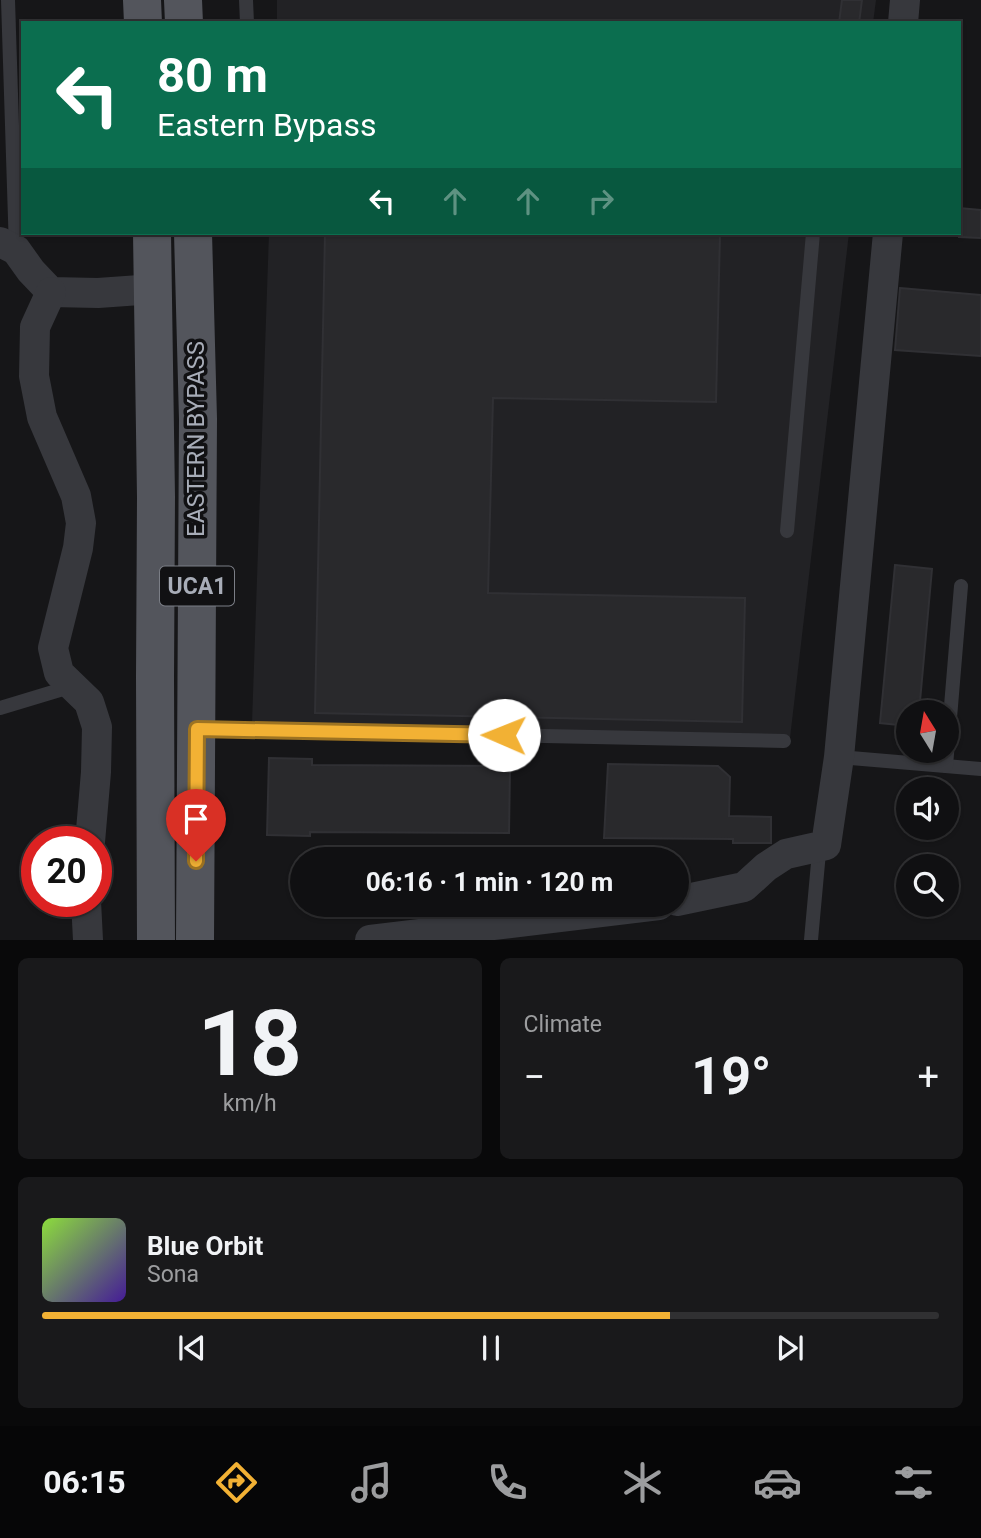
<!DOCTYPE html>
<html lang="en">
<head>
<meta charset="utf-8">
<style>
	:root { --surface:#101012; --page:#19191b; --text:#f1f3f6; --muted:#9c9d9f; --line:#303032; --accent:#f2b134 }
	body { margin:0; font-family:Roboto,sans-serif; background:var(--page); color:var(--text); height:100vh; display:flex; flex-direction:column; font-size:26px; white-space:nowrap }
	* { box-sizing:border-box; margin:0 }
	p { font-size:23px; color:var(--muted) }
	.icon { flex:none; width:38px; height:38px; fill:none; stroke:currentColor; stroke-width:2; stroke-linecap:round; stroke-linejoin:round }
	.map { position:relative; height:940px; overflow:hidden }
	.drawer { display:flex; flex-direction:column; gap:18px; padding:18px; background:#09090a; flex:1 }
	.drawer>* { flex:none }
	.hud { position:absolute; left:21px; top:21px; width:940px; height:214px; border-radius:0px; box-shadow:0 2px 5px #0004,0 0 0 2px var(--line); background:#0b6e4f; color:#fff; overflow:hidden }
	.needle { width:46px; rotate:349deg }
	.fabs { position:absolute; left:896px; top:700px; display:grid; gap:14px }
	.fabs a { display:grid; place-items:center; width:63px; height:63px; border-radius:50%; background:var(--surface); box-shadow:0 2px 5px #0004,0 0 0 2px var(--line); font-size:35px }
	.speed { position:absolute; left:21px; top:826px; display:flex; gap:14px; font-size:35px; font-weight:700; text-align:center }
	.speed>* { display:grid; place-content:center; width:91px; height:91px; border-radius:50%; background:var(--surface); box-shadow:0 2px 5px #0004,0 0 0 2px var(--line); line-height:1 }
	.speed .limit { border:10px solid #d22; background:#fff; color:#111 }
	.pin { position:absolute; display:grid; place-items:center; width:60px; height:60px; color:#fff; margin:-72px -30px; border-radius:50% 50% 50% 0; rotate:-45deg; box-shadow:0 0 7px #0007 }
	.pin .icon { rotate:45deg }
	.me { position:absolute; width:77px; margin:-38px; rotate:271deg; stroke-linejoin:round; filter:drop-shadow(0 0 5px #0008) }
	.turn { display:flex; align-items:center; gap:24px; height:147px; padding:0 21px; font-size:32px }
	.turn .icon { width:91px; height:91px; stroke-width:2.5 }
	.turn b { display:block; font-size:49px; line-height:60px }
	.lanes { display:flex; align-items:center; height:66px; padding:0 21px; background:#0003; justify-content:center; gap:35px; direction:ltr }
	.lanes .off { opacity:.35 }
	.big { font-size:52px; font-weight:700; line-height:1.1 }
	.drawer .card { flex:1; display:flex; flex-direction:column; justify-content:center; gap:10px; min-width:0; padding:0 24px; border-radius:10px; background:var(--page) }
	.drawer .dial { align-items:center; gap:0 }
	.dial b { font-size:91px; line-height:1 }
	.song { display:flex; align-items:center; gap:21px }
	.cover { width:84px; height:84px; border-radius:10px; background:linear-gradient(135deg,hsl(90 70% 55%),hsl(260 70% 35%)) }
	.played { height:7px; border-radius:4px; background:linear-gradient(90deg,var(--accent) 70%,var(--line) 70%) }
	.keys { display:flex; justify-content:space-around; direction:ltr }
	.heat { display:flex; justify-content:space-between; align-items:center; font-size:38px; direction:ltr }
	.drawer .tiles { flex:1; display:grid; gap:18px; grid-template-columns:1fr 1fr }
	.card:last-child { grid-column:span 2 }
	.trip { position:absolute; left:290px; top:847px; width:399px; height:70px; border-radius:35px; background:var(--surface); box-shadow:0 2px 5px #0004,0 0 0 2px var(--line); font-weight:700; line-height:70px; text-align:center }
	.menu { display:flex; height:112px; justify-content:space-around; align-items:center; background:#060607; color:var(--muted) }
	.menu .icon { width:49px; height:49px }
	.menu .selected { color:var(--accent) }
	.menu b { font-size:32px; color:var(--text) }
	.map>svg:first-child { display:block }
	.built { fill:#222225 }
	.building { fill:#29292c; stroke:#303034; stroke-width:2 }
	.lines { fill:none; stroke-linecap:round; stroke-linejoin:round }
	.service { stroke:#37383d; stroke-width:14 }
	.minor { stroke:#37383d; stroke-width:30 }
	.primary { stroke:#53555c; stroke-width:38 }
	.route-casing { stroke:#9d7322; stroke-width:18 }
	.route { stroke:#f2b134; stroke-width:12 }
	.labels { text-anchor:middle; stroke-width:7; stroke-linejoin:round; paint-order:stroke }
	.shield { fill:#111113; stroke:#7b7e86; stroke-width:2 }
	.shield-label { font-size:23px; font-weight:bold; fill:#a8adb8 }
	.street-label { font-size:24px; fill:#a8adb8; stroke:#111113 }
</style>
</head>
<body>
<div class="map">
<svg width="981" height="940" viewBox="0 0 981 940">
	<rect width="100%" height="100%" fill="#161618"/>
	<g class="built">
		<path d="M277 0H876L873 23H277Z"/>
		<path d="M269 233H849L790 738 252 723Z"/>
	</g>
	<g class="building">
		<path d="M842 0H862L859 23H839Z"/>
		<path d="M959 208 981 210V238L959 237Z"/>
		<path d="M325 233H720L716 402 493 398 488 593 745 598 742 722 315 713Z"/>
		<path d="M900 288 981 295V356L895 350Z"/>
		<path d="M895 565 932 569 919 712H908V726L880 723Z"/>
		<path d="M269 758 312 759V765L510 766 509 833 310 832V836L267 835Z"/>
		<path d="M608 764 718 766 730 777 729 816 771 817V843H733V839L604 838Z"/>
	</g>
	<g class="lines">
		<g class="service">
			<path d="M8 0 16 250"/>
			<path d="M246 0 247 23"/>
			<path d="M787 531 813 233"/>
			<path d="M0 708 73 686"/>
			<path d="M198 729 784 741"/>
			<path d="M839 757 981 769"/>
			<path d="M946 766 961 586"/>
			<path d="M811 940 819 852 825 846"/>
		</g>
		<g class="minor">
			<path d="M903 23 905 0"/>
			<path d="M0 242 16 250 31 271 51 292 98 293 154 289"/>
			<path d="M51 292 35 327 34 376 42 417 76 496 81 523 78 548 53 648 59 673 89 702 97 727 96 772 90 842"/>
			<path d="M86 901 88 940"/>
			<path d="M677 901 744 887 766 867 786 854 826 845 839 757 888 233"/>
			<path d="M370 940 659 905"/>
		</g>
		<g class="primary">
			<path d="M142 0 143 23"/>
			<path d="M183 0 184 23"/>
			<path d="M152 233 156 497 155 678 156 940"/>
			<path d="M193 233 198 419 195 940"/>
		</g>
	</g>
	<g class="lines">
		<defs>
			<path id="route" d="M196 861 197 729 504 735"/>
		</defs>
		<use href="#route" class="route-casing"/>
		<use href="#route" class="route"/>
	</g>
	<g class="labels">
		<rect class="shield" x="160" y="566.5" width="74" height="39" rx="5"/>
		<g class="shield-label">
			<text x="197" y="594">UCA1</text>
		</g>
		<g class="street-label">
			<text transform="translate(196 439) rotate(-90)" y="8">EASTERN BYPASS</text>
		</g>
	</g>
</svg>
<div class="fabs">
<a><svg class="needle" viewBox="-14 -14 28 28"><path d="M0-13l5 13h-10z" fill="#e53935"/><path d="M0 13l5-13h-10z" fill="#9c9d9f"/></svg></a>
<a><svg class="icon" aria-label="sound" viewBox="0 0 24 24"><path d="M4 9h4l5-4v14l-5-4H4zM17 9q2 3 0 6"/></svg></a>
<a><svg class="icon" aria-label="search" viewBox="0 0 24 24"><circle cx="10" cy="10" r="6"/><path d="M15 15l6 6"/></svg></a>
</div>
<div class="speed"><div class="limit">20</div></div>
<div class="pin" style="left:196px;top:861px;background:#d93025"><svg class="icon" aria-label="arrive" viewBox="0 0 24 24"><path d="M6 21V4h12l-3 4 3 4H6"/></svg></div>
<svg class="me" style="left:504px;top:735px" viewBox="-20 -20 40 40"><circle r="19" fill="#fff"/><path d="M0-13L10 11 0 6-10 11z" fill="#f2b134"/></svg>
<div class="trip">06:16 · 1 min · 120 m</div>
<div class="hud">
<div class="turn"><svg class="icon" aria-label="left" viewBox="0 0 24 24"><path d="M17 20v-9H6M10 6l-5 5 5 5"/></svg><div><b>80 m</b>Eastern Bypass</div></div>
<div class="lanes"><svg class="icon" aria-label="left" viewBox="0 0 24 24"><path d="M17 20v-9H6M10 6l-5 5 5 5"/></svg><svg class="icon off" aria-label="ahead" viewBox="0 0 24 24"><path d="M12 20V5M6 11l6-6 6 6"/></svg><svg class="icon off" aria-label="ahead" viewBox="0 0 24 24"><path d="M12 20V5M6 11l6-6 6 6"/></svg><svg class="icon off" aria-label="right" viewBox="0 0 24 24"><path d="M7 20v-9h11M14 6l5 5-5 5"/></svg></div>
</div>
</div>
<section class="drawer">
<div class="tiles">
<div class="card dial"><b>18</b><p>km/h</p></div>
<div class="card"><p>Climate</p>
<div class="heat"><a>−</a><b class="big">19°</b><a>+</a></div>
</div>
<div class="card">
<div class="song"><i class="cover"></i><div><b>Blue Orbit</b><p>Sona</p></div></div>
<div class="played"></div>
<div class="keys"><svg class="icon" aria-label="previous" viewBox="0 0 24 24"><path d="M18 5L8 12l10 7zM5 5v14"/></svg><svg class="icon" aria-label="pause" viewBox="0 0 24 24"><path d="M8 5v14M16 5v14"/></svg><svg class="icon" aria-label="next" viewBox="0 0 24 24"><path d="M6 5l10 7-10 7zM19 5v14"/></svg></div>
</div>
</div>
</section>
<nav class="menu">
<b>06:15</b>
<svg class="icon selected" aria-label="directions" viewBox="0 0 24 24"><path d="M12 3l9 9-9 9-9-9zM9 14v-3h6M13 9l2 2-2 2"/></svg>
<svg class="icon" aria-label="music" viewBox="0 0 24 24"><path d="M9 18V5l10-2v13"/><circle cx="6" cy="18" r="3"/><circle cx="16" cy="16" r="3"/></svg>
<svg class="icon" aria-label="phone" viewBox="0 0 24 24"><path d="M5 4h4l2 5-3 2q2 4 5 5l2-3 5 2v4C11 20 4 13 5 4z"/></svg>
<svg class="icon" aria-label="climate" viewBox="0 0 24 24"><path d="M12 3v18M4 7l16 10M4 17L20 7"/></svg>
<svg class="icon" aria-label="car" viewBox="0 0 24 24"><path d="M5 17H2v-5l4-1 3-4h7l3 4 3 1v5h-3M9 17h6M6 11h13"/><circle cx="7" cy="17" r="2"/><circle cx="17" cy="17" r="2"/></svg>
<svg class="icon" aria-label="filters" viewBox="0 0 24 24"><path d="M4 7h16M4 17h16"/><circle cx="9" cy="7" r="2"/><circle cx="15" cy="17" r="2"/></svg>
</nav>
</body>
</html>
